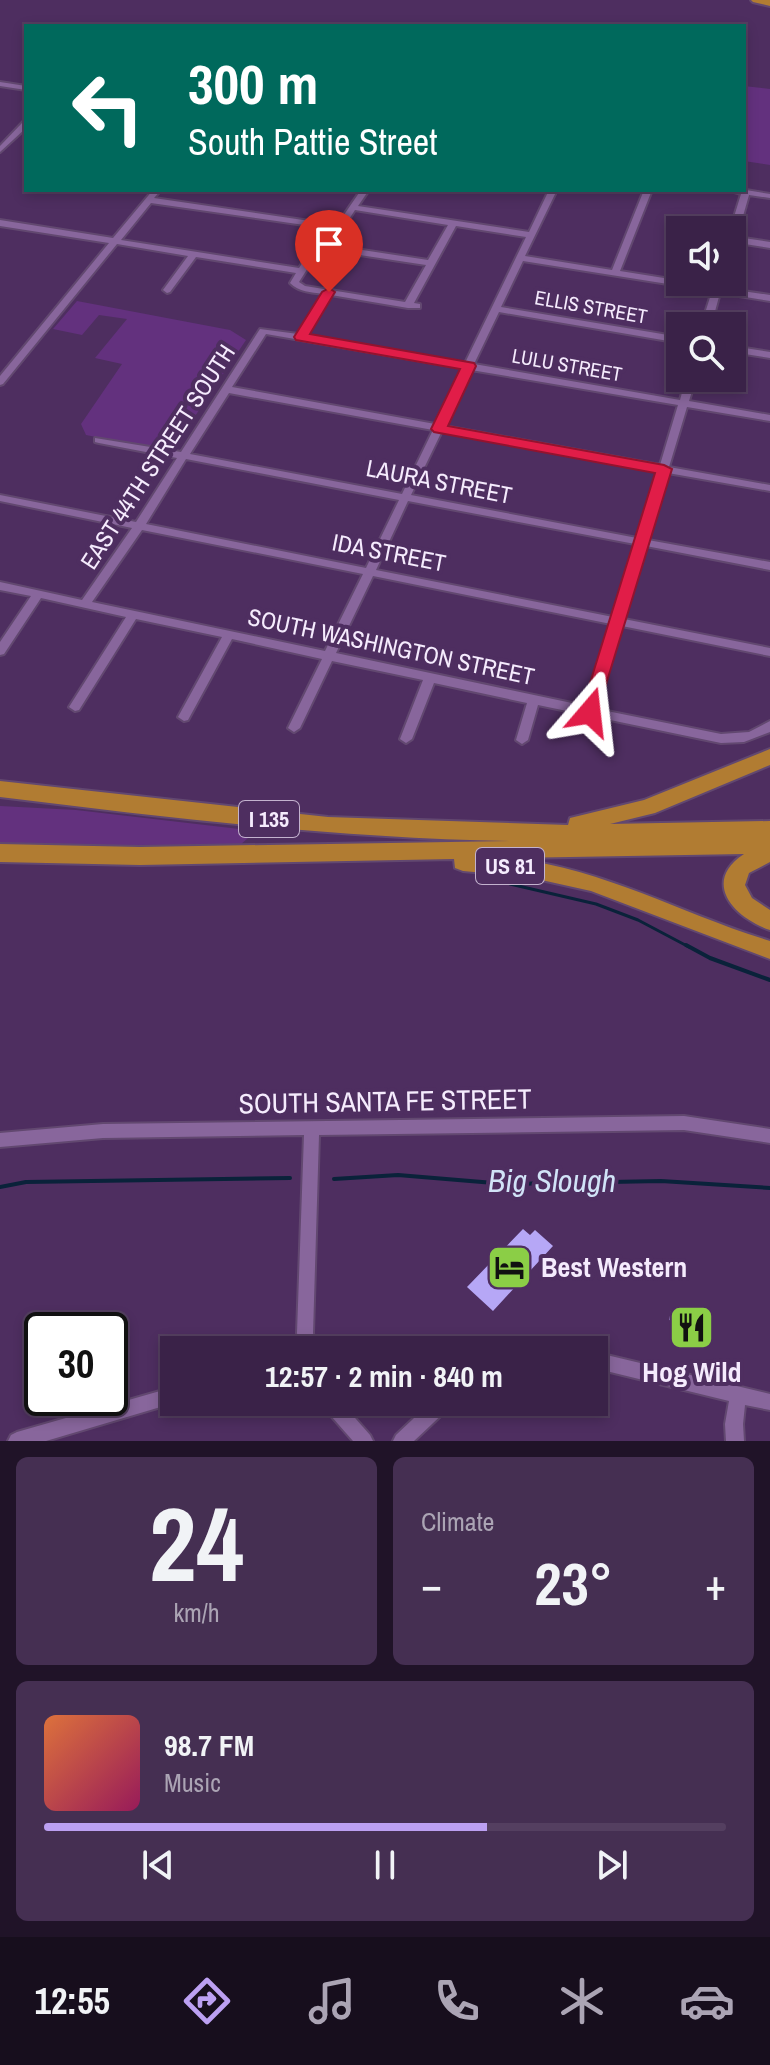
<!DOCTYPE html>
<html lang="en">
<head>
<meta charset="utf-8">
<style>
	:root { --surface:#3a2248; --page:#452f52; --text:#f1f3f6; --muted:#aba4b4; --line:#543f60; --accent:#bca0f2 }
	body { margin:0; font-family:"Archivo Narrow",sans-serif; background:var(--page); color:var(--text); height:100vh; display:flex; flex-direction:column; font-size:30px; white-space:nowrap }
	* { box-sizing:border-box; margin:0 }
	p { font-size:26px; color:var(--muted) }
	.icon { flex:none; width:44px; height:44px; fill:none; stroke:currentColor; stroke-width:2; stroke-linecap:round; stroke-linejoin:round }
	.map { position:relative; height:1441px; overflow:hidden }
	.drawer { display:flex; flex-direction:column; gap:16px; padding:16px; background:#201328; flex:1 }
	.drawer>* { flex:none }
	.guide { position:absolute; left:24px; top:24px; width:722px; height:168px; border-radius:0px; box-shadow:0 4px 12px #0003,0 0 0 2px var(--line); background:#00695c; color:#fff; overflow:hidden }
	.buttons { position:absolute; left:666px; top:216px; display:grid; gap:16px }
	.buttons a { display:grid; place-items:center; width:80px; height:80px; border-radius:0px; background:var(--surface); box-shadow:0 4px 12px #0003,0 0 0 2px var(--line); font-size:40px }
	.speed { position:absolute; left:24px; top:1312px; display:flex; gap:16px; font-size:40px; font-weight:700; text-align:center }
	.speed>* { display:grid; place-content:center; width:104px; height:104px; border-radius:50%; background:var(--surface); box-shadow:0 4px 12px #0003,0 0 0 2px var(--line); line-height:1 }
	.speed .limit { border:4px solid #111; border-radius:12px; background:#fff; color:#111 }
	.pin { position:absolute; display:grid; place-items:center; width:68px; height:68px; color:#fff; margin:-82px -34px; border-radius:50% 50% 50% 0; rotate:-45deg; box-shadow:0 0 8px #0007 }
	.pin .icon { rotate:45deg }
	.me { position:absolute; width:88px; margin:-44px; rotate:17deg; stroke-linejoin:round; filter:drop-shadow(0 0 6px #0008) }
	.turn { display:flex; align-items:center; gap:28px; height:168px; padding:0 32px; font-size:36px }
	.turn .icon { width:104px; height:104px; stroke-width:2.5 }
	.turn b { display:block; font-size:56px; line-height:68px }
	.big { font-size:60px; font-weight:800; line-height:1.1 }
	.drawer .tile { flex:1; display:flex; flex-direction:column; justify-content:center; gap:12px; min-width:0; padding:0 28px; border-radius:12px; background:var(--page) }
	.drawer .dial { align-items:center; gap:0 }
	.dial b { font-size:104px; line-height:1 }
	.song { display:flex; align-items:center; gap:24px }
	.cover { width:96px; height:96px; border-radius:12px; background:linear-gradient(135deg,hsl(20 70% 55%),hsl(330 70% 35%)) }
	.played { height:8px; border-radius:4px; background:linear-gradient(90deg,var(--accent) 65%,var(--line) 65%) }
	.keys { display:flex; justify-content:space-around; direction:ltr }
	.heat { display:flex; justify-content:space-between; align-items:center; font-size:44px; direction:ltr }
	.drawer .tiles { flex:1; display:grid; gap:16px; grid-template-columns:1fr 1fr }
	.tile:last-child { grid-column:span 2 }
	.trip { position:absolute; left:160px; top:1336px; width:448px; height:80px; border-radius:0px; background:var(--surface); box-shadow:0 4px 12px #0003,0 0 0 2px var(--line); font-weight:800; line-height:80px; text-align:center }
	.tab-bar { display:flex; height:128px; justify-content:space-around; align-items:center; background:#170e1d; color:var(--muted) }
	.tab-bar .icon { width:56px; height:56px }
	.tab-bar .current { color:var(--accent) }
	.tab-bar b { font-size:36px; color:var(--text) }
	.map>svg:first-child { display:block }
	.green { fill:#63317e }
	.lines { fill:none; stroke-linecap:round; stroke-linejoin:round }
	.stream-far1 { stroke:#0a223a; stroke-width:3 }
	.stream { stroke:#0a223a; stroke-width:4 }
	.building { fill:#b6a7f6 }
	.minor-casing { stroke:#624870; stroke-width:4 }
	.highway-casing { stroke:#624870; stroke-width:4 }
	.minor { fill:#88669c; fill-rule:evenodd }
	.highway { fill:#b17c32; fill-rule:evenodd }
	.route { fill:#e11d48; stroke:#92132f; stroke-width:2 }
	.labels { text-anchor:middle; stroke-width:8; stroke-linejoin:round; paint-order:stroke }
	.far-street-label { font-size:20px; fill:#f5ebfd; stroke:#4e2e60 }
	.shield { fill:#4e2e60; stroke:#c3b2ce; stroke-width:2 }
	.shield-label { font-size:22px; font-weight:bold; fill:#f5ebfd }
	.street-label { font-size:24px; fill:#f5ebfd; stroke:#4e2e60 }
	.near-street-label { font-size:28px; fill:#f5ebfd; stroke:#4e2e60 }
	.near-poi-label { font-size:28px; font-weight:bold; fill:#f5ebfd; stroke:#4e2e60; text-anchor:start }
	.near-water-label { font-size:32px; font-style:italic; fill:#d1e3f7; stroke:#4e2e60 }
</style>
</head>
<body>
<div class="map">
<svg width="770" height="1441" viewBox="0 0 770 1441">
	<rect width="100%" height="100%" fill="#4e2e60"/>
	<g class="green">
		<path d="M744 86 770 89V165L744 161Z"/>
		<path d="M77 301 230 330 246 340 171 452 86 435 81 424 122 364 95 358 127 319 99 315 82 335 53 329Z"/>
		<path d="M0 806 76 810 248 830V838L240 845 0 847Z"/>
	</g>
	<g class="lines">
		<path class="stream-far1" d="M512 878 510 884 596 904 638 920 689 947"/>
		<g class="stream">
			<path d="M686 945 710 958 770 980"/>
			<path d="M334 1179 398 1175 506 1184 661 1181 770 1188"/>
			<path d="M0 1187 26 1182 290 1178"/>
		</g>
	</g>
	<g class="building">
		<path d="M523 1229 530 1235 535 1230 553 1246 493 1311 467 1287Z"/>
		<path d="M671 1311 711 1323 708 1344 672 1333 674 1321 669 1320Z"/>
	</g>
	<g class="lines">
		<defs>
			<g id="minor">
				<path d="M0 82 26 86V90L0 86Z"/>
				<path d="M23 122H26V128L0 152V146Z"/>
				<path d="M153 190H161L154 198 337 225 361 190H369L358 206 529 232 549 190H557L525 256 612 270 644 190H652L620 271 714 286 715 282H723L722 288 770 295V301L720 293 711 326H701L712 291 523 261 501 307 680 337V343L499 312 474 364 680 400 686 378H696L689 401 770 415V421L687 407 669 467 770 485V491L668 473 648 540 770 562V570L646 546 624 619 770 648V656L622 626 597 709 721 734 749 732 770 721V732L744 742 721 743 538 705 528 740 522 744 516 740 527 703 434 683 412 739 406 743 400 739 423 680 332 661 300 728 294 732 288 728 322 659 232 639 188 720 184 721 178 717 222 637 136 619 79 710 75 711 69 707 126 617 41 598 4 654 0 655V642L31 596 0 590V582L82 600 132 528 0 501V495L136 522 177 458 99 443 95 442V438L181 452 260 329 298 334 323 294C311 292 299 292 290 283L296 273 196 257 170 292 167 293 163 290 188 256 117 244 3 384 0 385V376L109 243 0 226V220L113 238ZM151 203 332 229 317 240 299 268 121 240ZM355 210 448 225 428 260 323 244 342 230ZM456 226 526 237 465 363 306 336 331 295 408 308H420V304L414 303ZM320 249 426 265 405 302 305 286 299 282ZM266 334 463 368 435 424 232 387ZM471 370 678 405 660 465 444 426ZM229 393 433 430 402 494 190 454ZM442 431 658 471 637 538 411 495ZM186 459 399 500 366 568 146 524ZM408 501 635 544 613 617 376 570ZM142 530 363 574 325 651 92 602ZM373 576 611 624 586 706 336 653Z"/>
				<path d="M728 190H746L770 194V198L749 195 737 237 770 242V248L732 242V230H730L741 194Z"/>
				<path d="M732 346 770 352V358L732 352Z"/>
				<path d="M684 1116 770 1129V1143L684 1130 319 1135 313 1333 316 1350H300L297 1333 304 1135 103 1138 0 1147V1133L103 1124Z"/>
				<path d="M594 1352 770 1394V1410L745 1405 743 1424 744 1441H726L725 1424 729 1401 594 1368Z"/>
				<path d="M174 1387V1402H178L174 1403 46 1441H8L11 1435 17 1432Z"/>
				<path d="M322 1402H341L370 1435 373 1441H353L324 1408Z"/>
				<path d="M431 1402H451L449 1408 414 1441H393L396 1435Z"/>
			</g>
			<g id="highway">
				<path d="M751 0H770V6L753 2Z"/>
				<path d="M770 749V765L655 813 610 824 770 821V862L749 873 745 885 752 898 770 910V930C734 918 701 882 744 854L512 858C610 871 679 913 770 941V959L591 891 528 877 463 871 455 868 454 859 140 865 0 862V844L140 847 510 841C339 838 170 818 0 797V781L328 817 568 825 570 818 644 800Z"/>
			</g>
		</defs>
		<use href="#minor" class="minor-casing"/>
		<use href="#highway" class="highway-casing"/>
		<use href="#minor" class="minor"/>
		<use href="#highway" class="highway"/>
	</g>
	<path class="route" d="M329 288 335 292 310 334 474 363 476 366 448 426 664 465 672 469 596 717H584L581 712 655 473 434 432 431 429 460 369 296 340 294 337 322 292Z"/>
	<defs>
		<symbol id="hotel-square" viewBox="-11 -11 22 22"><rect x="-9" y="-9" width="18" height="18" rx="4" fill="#8bce46" stroke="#4e2e60"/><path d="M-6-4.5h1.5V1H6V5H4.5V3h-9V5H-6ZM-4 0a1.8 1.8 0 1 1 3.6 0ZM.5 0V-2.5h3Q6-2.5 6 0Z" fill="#111"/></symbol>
		<symbol id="restaurant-square" viewBox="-11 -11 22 22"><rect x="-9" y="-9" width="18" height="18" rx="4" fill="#8bce46" stroke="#4e2e60"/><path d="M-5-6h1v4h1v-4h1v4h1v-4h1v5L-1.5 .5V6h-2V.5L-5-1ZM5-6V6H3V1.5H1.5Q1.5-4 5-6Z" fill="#111"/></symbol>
	</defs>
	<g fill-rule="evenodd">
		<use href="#hotel-square" x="484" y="1242" width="51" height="51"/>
		<use href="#restaurant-square" x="666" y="1302" width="51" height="51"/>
	</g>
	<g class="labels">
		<g class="far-street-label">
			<text transform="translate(591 307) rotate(10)" y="7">ELLIS STREET</text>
			<text transform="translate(567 365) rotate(10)" y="7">LULU STREET</text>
		</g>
		<g class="shield">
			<rect x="239" y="801" width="60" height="36" rx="6"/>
			<rect x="476" y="848" width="68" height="36" rx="6"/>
		</g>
		<g class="shield-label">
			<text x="269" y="827">I 135</text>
			<text x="510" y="874">US 81</text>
		</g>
		<g class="street-label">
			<text transform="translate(158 457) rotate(-57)" y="8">EAST 44TH STREET SOUTH</text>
			<text transform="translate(439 482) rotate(11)" y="8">LAURA STREET</text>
			<text transform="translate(389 553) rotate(11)" y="8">IDA STREET</text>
			<text transform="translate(391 647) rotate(12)" y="8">SOUTH WASHINGTON STREET</text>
		</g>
		<g class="near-street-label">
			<text transform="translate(385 1101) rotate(-1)" y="10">SOUTH SANTA FE STREET</text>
		</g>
		<g class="near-poi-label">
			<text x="541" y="1277">Best Western</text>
			<text x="692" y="1382" text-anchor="middle">Hog Wild</text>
		</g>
		<g class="near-water-label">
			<text x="552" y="1192">Big Slough</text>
		</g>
	</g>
</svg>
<div class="buttons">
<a><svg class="icon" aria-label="sound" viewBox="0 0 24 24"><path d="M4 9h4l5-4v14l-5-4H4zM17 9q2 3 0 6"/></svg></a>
<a><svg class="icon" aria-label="search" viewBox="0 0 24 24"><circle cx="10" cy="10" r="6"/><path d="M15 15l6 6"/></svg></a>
</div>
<div class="speed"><div class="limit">30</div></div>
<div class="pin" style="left:329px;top:292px;background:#d93025"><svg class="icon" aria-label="arrive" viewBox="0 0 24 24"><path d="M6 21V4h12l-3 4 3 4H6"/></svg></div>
<svg class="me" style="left:590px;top:712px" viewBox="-20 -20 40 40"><path d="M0-17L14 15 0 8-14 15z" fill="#e11d48" stroke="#fff" stroke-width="4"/></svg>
<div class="trip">12:57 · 2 min · 840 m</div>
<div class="guide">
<div class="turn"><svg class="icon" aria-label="left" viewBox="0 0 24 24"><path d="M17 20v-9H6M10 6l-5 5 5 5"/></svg><div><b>300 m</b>South Pattie Street</div></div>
</div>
</div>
<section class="drawer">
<div class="tiles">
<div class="tile dial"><b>24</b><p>km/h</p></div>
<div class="tile"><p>Climate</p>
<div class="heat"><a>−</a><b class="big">23°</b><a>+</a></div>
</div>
<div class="tile">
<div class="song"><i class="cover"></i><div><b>98.7 FM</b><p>Music</p></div></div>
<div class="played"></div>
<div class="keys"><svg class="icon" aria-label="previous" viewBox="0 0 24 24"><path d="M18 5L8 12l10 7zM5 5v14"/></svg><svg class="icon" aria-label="pause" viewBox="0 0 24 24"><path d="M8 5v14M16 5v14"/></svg><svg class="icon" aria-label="next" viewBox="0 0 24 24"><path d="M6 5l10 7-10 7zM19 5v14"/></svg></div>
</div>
</div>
</section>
<nav class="tab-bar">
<b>12:55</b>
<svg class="icon current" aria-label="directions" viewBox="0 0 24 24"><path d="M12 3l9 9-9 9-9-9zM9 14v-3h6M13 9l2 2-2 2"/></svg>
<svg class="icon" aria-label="music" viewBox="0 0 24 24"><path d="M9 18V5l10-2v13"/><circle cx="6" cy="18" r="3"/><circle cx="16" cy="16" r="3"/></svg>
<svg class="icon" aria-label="phone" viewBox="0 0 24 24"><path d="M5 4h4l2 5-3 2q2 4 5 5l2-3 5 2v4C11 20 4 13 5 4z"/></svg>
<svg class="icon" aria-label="climate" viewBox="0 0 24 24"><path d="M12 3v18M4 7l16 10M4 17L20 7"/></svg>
<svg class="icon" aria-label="car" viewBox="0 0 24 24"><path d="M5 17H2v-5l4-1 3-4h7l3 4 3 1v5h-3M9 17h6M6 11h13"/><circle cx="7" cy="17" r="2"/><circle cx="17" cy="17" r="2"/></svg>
</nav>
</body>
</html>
